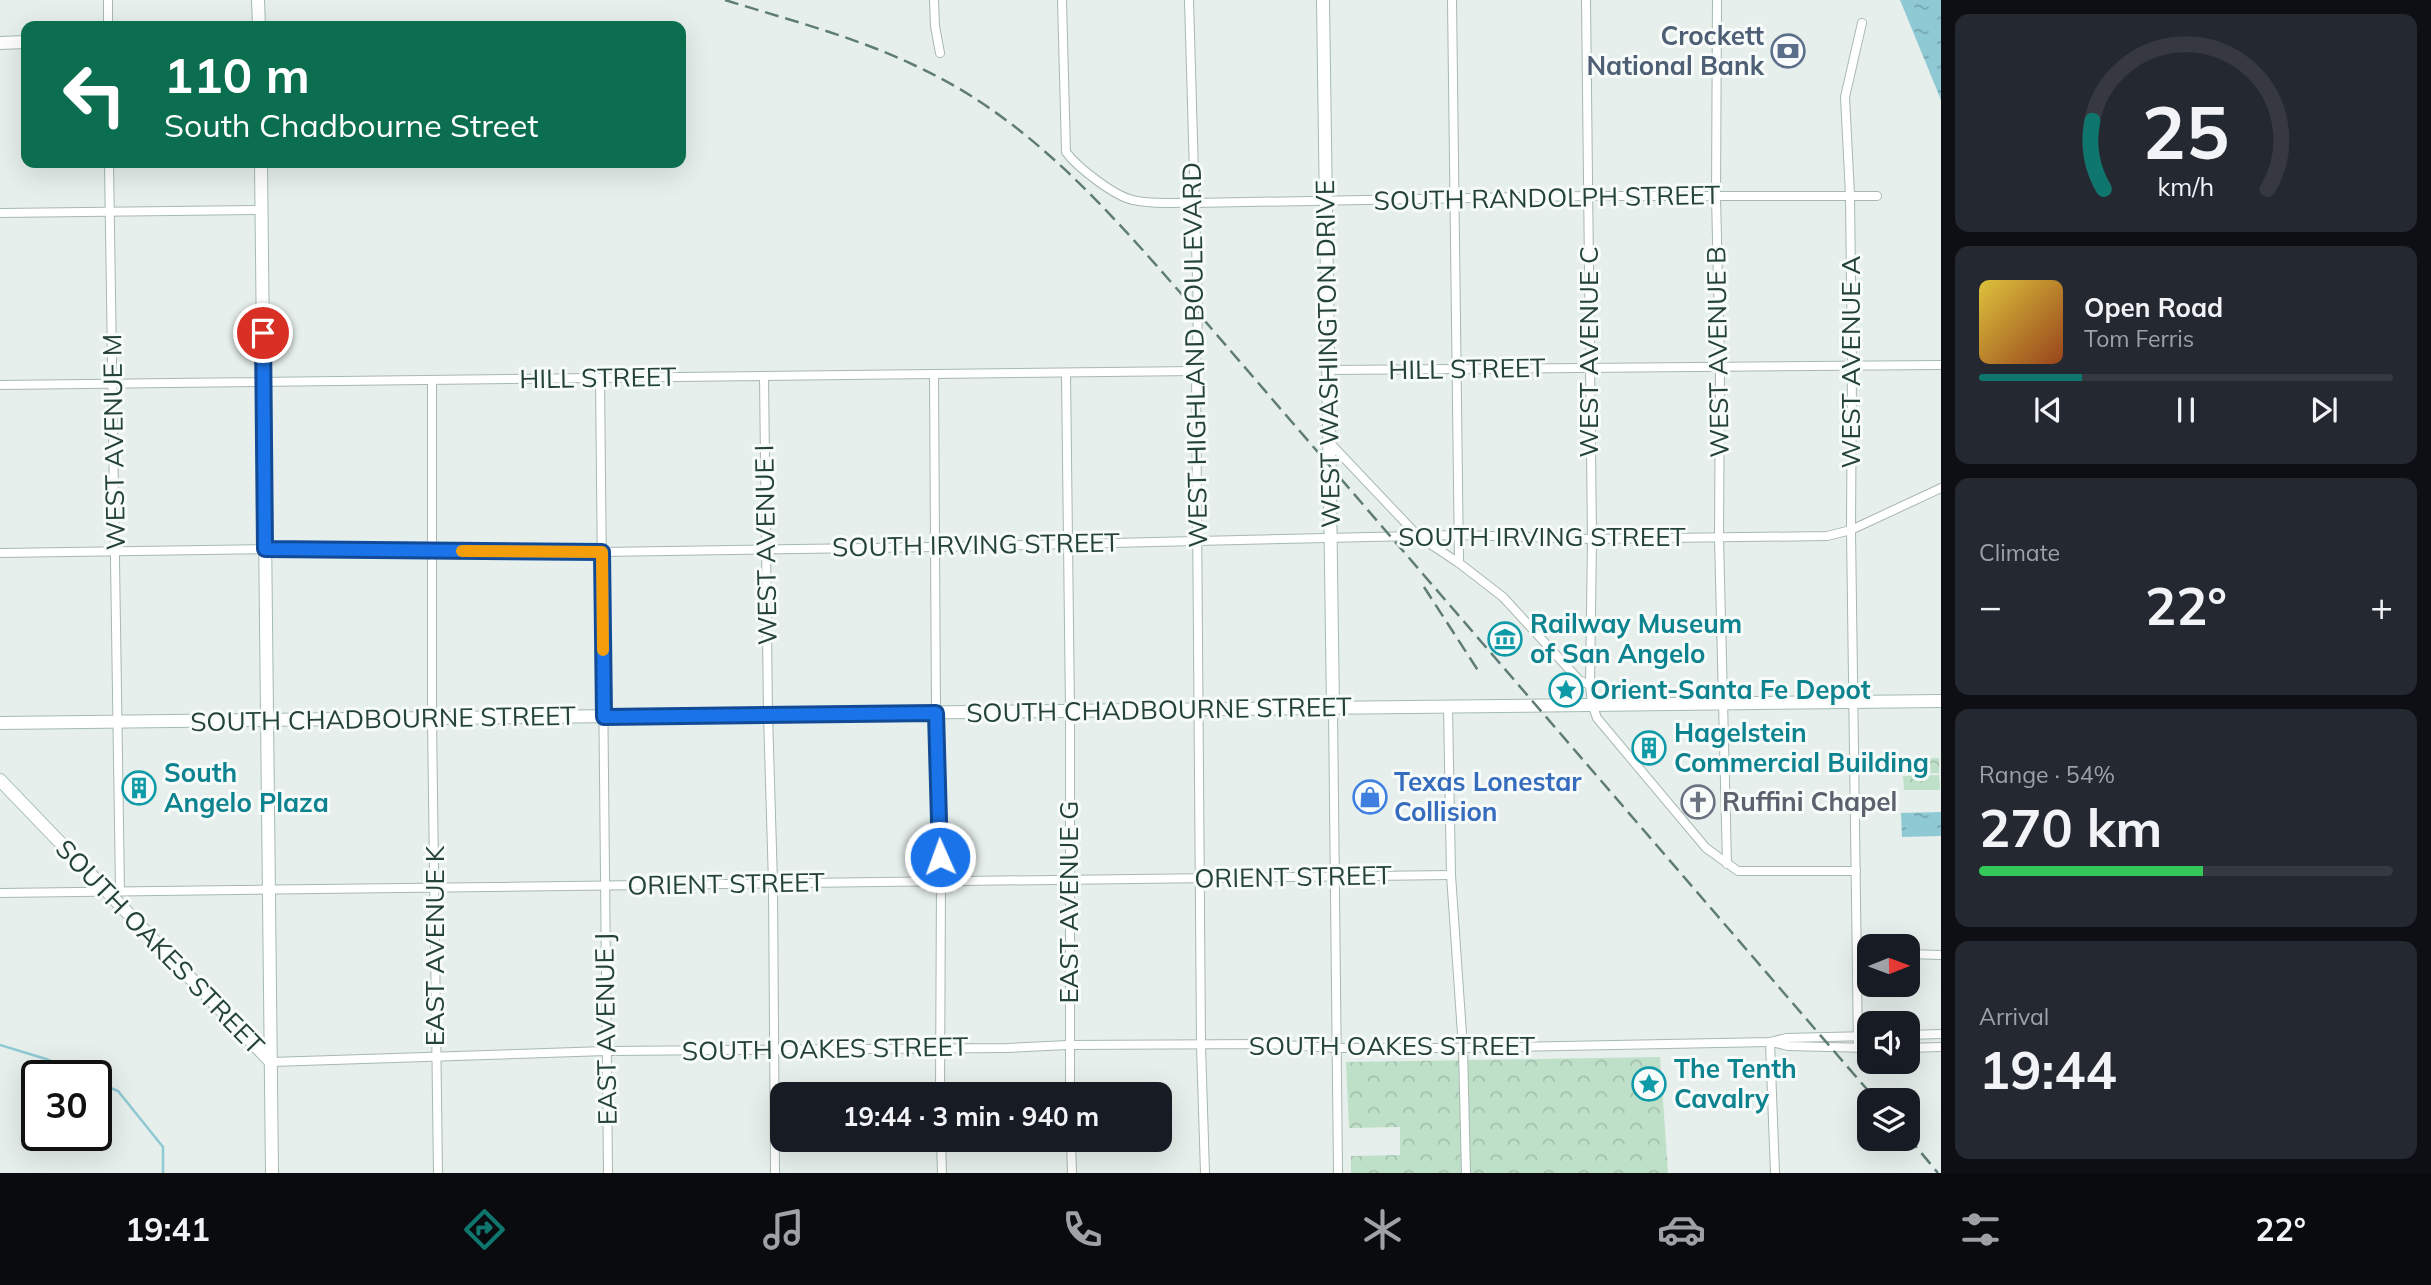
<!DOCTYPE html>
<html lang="en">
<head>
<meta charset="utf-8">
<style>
	:root { --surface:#171b24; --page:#242831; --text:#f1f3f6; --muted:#9ea1a6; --line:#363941; --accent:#0f766e }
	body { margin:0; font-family:Mulish,sans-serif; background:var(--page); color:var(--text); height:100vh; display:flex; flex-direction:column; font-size:26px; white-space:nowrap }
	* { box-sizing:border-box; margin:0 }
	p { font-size:23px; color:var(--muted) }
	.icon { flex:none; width:38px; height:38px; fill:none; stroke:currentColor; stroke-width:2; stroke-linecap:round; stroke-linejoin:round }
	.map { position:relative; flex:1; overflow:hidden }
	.drawer { display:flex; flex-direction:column; gap:14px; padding:14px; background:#0d0f14; width:490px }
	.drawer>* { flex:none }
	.banner { position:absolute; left:21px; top:21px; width:665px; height:147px; border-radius:14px; box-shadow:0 7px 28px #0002; background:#0b6e4f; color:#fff; overflow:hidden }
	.needle { width:46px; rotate:89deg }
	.fabs { position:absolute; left:1857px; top:934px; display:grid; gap:14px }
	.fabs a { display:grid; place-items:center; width:63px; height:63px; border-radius:14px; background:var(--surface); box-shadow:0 7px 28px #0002; font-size:35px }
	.speed { position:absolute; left:21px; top:1060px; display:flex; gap:14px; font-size:35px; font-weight:700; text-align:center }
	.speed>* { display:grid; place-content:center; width:91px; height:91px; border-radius:50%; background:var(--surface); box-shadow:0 7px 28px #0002; line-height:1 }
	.speed .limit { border:4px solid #111; border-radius:10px; background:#fff; color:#111 }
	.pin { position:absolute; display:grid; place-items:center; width:60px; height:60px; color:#fff; margin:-30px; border:4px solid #fff; border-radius:50%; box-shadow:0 2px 7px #0007 }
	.me { position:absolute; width:77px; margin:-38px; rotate:358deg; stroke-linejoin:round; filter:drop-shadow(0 0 5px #0008) }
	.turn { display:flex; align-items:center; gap:24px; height:147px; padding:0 28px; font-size:32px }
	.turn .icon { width:91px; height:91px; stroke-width:2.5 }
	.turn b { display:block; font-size:49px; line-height:60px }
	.big { font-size:52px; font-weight:700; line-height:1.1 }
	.drawer .widget { flex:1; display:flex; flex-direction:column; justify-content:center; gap:10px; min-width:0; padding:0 24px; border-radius:14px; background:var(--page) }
	.drawer .dial { align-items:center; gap:0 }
	.dial svg { height:182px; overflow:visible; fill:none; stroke:var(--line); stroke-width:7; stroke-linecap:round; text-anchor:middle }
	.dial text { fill:var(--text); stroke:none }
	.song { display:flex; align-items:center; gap:21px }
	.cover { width:84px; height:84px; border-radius:10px; background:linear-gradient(135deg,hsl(50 70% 55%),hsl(20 70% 35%)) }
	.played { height:7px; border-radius:4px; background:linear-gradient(90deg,var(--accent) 25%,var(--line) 25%) }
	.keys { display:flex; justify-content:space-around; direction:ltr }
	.heat { display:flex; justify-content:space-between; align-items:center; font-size:38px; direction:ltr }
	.charge { height:10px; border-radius:5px; background:linear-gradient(90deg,#34c759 54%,var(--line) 0) }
	.trip { position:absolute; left:770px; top:1082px; width:402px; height:70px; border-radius:14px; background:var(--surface); box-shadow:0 7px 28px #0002; font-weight:700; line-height:70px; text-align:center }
	.dock { display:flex; height:112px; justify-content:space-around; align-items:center; background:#090b0e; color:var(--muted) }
	.dock .icon { width:49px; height:49px }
	.dock .active { color:var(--accent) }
	.dock b { font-size:32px; color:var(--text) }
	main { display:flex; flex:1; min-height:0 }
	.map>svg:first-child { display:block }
	.park { fill:url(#park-crowns) }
	.water { fill:url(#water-ripples) }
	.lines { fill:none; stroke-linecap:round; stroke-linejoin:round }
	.stream { stroke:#8ec9d4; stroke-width:2.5 }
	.street-casing { stroke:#a8b8b2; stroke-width:10 }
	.secondary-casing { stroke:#a4bbb3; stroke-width:14 }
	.street { stroke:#fff; stroke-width:8 }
	.secondary { stroke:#fff; stroke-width:12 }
	.rail { stroke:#5f7d75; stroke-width:2.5; stroke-dasharray:14 7; stroke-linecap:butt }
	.route-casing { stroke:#114b97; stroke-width:18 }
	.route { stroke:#1a73e8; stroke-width:12 }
	.slow { stroke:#f59e0b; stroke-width:12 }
	.labels { text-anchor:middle; stroke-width:6; stroke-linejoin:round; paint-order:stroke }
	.service-label { font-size:26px; font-weight:bold; fill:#4e5e75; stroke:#f7fbf9; text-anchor:end }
	.street-label { font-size:26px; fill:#24423a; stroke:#f7fbf9 }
	.culture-label { font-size:26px; font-weight:bold; fill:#0d838f; stroke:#f7fbf9; text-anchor:start }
	.shop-label { font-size:26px; font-weight:bold; fill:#366cbe; stroke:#f7fbf9; text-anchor:start }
	.worship-label { font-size:26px; font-weight:bold; fill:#5b616d; stroke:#f7fbf9; text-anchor:start }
</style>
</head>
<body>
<main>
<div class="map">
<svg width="1941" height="1173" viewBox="0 0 1941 1173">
	<defs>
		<pattern id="park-crowns" width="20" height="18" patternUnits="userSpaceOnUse" patternTransform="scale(1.75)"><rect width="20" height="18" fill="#bfe0c8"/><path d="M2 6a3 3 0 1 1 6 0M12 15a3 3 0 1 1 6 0" fill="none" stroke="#a4c1ad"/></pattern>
		<pattern id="water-ripples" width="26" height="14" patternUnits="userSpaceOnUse" patternTransform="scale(1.75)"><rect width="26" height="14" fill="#8ec9d4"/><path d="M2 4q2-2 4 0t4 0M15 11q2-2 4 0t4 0" fill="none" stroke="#74a5ad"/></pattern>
	</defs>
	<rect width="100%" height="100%" fill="#e6efeb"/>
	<g class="park">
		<path d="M1939 758V773L1903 774V759Z"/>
		<path d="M1939 775 1940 790H1904L1903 776Z"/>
		<path d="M1660 1057 1668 1173H1351V1156L1400 1155V1127L1349 1128 1346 1062Z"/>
	</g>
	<g class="water">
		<path d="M1900 0H1941V100Z"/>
		<path d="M1941 812V836L1902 837 1901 813Z"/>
	</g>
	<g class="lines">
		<g class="stream">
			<path d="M0 1045 46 1059 84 1076"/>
			<path d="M96 1082 118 1091 163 1147V1173"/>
		</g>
		<defs>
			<g id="street">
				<path d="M108 0V26"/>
				<path d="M934 0 935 26 940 53"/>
				<path d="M1062 0 1066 152C1077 167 1114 196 1133 200 1151 205 1174 202 1193 203L1588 196H1877"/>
				<path d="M1189 0 1198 313 1196 371 1201 1046 1205 1173"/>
				<path d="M1452 0 1459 563"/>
				<path d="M1586 0 1592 539 1590 685 1592 704 1597 718 1706 848 1738 871H1856"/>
				<path d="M1717 0 1716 196 1720 366 1719 538 1727 864"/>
				<path d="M109 163 120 891"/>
				<path d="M0 213 261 210"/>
				<path d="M1328 370 1941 365"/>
				<path d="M1066 373 1070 711V1094"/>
				<path d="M934 374 936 713 941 881 940 1094"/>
				<path d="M764 376 768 715 773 883 775 1173"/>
				<path d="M600 378 608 1173"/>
				<path d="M432 380V719L438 1173"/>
				<path d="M0 385 1196 371"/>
				<path d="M1330 443 1418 536 1459 563 1503 597 1579 680 1590 685"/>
				<path d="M0 553 265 549 602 552 937 547 1459 535 1592 539 1827 536 1851 530 1941 488"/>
				<path d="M1448 707 1451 875 1463 1048 1466 1173"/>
				<path d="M1333 708 1338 1173"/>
				<path d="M0 893 1451 875"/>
				<path d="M1908 954 1941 955"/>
				<path d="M1908 1035 1941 1034"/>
				<path d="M1770 1042 1775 1173"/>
				<path d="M1772 1042 1788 1046 1869 1048"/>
				<path d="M1858 1048 1851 530 1852 366 1850 195 1845 97 1862 23"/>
				<path d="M1908 1048 1941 1047"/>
				<path d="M271 1062 606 1051 1007 1048 1068 1045 1266 1044 1336 1048H1463L1770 1042 1786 1038 1869 1036"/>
				<path d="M941 1139 942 1173"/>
				<path d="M1071 1139 1072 1173"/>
			</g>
			<g id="secondary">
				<path d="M258 0 259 26"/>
				<path d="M1323 0 1333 708"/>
				<path d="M0 43 26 42"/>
				<path d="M261 163 272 1173"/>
				<path d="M0 723 1941 701"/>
				<path d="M0 780 271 1062"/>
			</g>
		</defs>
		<use href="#street" class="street-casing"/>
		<use href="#secondary" class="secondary-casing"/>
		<use href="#street" class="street"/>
		<use href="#secondary" class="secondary"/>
		<g class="rail">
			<path d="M725 0C789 20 856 37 916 66 1033 120 1115 218 1198 313L1877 1101"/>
			<path d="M1424 587 1479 672"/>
			<path d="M1908 1137 1938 1173"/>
		</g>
	</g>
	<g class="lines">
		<defs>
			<path id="route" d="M263 333 265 549 602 552 604 717 936 713 940 857"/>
		</defs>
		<use href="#route" class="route-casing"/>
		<use href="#route" class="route"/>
		<path class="slow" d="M462 551 602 552 603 650"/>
	</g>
	<defs>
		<symbol id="bank-ring" viewBox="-11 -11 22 22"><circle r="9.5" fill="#f7fbf9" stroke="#5c6f8a" stroke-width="1.5"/><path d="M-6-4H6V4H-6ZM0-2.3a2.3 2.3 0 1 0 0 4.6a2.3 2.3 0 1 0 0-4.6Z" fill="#5c6f8a"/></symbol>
		<symbol id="museum-ring" viewBox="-11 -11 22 22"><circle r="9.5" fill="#f7fbf9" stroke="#0f9aa8" stroke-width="1.5"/><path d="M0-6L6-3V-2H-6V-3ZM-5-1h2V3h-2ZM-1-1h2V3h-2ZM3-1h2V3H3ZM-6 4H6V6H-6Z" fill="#0f9aa8"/></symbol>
		<symbol id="sight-ring" viewBox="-11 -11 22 22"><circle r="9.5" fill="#f7fbf9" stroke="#0f9aa8" stroke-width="1.5"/><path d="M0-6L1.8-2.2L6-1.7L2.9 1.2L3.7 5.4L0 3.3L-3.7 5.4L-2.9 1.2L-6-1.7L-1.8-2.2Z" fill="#0f9aa8"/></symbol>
		<symbol id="building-ring" viewBox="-11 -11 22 22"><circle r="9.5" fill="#f7fbf9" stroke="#0f9aa8" stroke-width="1.5"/><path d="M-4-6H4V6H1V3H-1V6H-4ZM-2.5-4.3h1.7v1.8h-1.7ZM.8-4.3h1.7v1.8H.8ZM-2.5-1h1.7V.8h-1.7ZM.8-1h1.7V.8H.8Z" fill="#0f9aa8"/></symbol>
		<symbol id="shop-ring" viewBox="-11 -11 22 22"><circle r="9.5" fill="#f7fbf9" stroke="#3f7fe0" stroke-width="1.5"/><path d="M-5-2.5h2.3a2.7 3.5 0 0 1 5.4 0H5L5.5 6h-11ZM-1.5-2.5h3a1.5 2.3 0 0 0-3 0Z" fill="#3f7fe0"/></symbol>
		<symbol id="church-ring" viewBox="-11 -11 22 22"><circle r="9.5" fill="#f7fbf9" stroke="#6b7280" stroke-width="1.5"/><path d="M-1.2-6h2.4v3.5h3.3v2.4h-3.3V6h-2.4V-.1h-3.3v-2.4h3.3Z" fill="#6b7280"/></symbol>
	</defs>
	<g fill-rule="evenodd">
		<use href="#bank-ring" x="1769" y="32" width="38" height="38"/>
		<use href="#museum-ring" x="1486" y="620" width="38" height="38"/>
		<use href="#sight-ring" x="1547" y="671" width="38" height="38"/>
		<use href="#building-ring" x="1630" y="729" width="38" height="38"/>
		<use href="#building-ring" x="120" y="769" width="38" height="38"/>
		<use href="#shop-ring" x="1351" y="778" width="38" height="38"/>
		<use href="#church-ring" x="1679" y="783" width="38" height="38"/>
		<use href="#sight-ring" x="1630" y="1065" width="38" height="38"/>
	</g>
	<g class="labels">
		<g class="service-label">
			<text x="1764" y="45">Crockett<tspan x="1764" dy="30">National Bank</tspan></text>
		</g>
		<g class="street-label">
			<text transform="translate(1547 198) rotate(-1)" y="9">SOUTH RANDOLPH STREET</text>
			<text transform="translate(1589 352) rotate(-90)" y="9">WEST AVENUE C</text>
			<text transform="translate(1718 352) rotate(-91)" y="9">WEST AVENUE B</text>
			<text transform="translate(1328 354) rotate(-91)" y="9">WEST WASHINGTON DRIVE</text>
			<text transform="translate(1195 355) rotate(-91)" y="9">WEST HIGHLAND BOULEVARD</text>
			<text transform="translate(1851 362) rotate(-90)" y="9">WEST AVENUE A</text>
			<text transform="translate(1467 369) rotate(-1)" y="9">HILL STREET</text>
			<text transform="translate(598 378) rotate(-1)" y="9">HILL STREET</text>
			<text transform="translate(114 442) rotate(-91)" y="9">WEST AVENUE M</text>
			<text x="1542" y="546">SOUTH IRVING STREET</text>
			<text transform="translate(766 545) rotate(-91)" y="9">WEST AVENUE I</text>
			<text transform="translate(976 545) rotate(-1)" y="9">SOUTH IRVING STREET</text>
			<text transform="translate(1159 710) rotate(-1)" y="9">SOUTH CHADBOURNE STREET</text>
			<text transform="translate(383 719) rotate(-1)" y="9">SOUTH CHADBOURNE STREET</text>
			<text transform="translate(1293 877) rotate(-1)" y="9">ORIENT STREET</text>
			<text transform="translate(726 884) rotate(-1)" y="9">ORIENT STREET</text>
			<text transform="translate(1069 902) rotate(-90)" y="9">EAST AVENUE G</text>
			<text transform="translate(435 946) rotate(-90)" y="9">EAST AVENUE K</text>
			<text transform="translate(160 947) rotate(46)" y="9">SOUTH OAKES STREET</text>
			<text transform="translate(606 1029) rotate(-91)" y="9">EAST AVENUE J</text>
			<text x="1392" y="1055">SOUTH OAKES STREET</text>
			<text transform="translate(825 1049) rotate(-1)" y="9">SOUTH OAKES STREET</text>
		</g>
		<g class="culture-label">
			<text x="1530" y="633">Railway Museum<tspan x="1530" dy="30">of San Angelo</tspan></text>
			<text x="1590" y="699">Orient-Santa Fe Depot</text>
			<text x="1674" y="742">Hagelstein<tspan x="1674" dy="30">Commercial Building</tspan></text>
			<text x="164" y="782">South<tspan x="164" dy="30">Angelo Plaza</tspan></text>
			<text x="1674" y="1078">The Tenth<tspan x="1674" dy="30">Cavalry</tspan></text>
		</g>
		<g class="shop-label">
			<text x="1394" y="791">Texas Lonestar<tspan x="1394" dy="30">Collision</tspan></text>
		</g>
		<g class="worship-label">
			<text x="1722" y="811">Ruffini Chapel</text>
		</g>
	</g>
</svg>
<div class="fabs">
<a><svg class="needle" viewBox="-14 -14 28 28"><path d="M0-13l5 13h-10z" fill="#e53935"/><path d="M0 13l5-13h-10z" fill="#9ea1a6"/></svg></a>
<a><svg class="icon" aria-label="sound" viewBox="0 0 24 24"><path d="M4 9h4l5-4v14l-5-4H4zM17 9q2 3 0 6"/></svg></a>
<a><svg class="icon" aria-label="layers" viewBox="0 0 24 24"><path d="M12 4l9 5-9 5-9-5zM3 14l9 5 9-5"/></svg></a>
</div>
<div class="speed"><div class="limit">30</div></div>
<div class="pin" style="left:263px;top:333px;background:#d93025"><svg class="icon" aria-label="arrive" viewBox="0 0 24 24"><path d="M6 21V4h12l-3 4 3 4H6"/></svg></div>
<svg class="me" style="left:940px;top:857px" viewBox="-20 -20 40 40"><circle r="17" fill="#1a73e8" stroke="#fff" stroke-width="3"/><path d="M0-11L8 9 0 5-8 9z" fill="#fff"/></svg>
<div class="trip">19:44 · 3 min · 940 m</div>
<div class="banner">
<div class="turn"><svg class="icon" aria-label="left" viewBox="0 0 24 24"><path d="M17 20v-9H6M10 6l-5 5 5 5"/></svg><div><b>110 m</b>South Chadbourne Street</div></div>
</div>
</div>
<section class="drawer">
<div class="widget dial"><svg viewBox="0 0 100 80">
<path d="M14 69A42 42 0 1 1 86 69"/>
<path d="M14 69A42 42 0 0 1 9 39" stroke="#0f766e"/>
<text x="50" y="56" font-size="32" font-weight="700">25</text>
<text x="50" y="72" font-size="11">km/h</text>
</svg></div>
<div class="widget">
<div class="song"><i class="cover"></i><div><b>Open Road</b><p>Tom Ferris</p></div></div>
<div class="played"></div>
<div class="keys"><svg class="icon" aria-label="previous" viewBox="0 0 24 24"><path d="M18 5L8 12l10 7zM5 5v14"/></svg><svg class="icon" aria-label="pause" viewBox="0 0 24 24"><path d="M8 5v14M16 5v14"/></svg><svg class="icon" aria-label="next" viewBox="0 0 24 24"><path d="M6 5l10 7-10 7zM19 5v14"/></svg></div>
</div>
<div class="widget"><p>Climate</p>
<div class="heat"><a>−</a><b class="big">22°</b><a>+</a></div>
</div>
<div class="widget"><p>Range · 54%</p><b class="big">270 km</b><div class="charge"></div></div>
<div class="widget"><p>Arrival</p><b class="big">19:44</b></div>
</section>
</main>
<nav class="dock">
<b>19:41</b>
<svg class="icon active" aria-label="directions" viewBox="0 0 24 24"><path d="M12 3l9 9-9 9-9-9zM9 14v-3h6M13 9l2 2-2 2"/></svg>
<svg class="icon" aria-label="music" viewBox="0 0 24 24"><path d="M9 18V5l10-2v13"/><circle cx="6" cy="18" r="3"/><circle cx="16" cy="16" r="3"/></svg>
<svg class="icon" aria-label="phone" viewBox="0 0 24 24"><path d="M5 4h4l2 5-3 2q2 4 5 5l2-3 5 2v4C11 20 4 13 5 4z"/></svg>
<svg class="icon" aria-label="climate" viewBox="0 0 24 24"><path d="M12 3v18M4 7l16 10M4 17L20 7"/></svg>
<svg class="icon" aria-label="car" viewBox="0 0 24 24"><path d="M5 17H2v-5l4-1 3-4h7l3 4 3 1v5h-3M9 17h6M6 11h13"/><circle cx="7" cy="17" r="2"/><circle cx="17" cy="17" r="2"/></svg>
<svg class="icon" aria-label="filters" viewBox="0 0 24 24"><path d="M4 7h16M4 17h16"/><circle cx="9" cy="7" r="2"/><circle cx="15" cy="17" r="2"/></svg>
<b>22°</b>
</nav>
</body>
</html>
